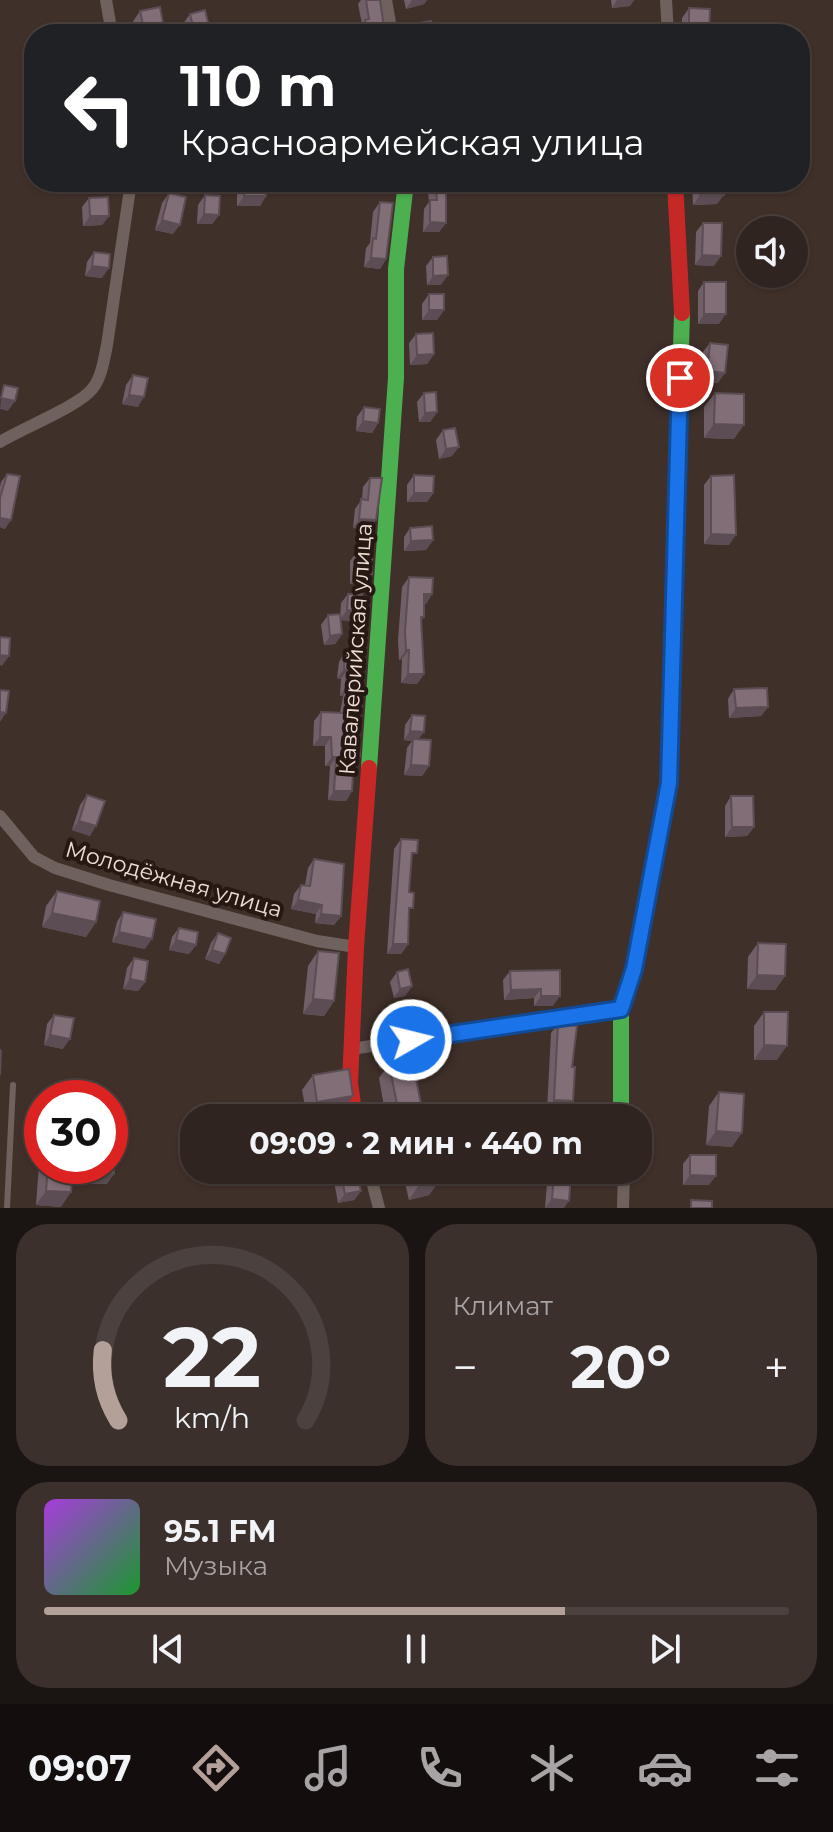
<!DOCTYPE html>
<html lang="ru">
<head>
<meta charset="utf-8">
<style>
	:root { --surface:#302420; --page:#3c302d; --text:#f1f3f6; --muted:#a8a4a5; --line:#4b413e; --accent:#b2a099 }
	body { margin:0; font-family:Montserrat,sans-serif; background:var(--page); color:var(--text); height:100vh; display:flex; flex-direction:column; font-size:30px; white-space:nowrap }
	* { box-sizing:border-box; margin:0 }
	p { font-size:26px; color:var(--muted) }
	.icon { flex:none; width:44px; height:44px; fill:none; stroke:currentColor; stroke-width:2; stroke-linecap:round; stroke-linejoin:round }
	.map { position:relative; height:1208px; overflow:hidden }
	.side { display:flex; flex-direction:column; gap:16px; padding:16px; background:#1a1412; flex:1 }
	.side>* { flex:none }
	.hud { position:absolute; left:24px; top:24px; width:786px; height:168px; border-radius:32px; box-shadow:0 2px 6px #0004,0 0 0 2px var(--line); background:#202124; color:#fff; overflow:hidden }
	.controls { position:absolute; left:736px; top:216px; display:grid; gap:16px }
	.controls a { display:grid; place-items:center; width:72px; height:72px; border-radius:50%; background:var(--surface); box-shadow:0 2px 6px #0004,0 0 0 2px var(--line); font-size:40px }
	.speed { position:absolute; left:24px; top:1080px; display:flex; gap:16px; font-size:40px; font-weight:700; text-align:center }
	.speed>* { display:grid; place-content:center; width:104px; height:104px; border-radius:50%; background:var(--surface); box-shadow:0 2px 6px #0004,0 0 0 2px var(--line); line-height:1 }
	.speed .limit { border:12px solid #d22; background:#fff; color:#111 }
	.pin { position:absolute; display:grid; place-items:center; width:68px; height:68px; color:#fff; margin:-34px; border:4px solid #fff; border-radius:50%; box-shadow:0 2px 8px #0007 }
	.me { position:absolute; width:88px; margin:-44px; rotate:82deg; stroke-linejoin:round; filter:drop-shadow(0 0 6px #0008) }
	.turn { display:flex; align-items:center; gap:28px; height:168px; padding:0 24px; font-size:36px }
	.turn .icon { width:104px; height:104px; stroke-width:2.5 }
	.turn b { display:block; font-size:56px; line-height:68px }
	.big { font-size:60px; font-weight:700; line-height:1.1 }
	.side .tile { flex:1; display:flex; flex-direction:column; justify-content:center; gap:12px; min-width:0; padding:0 28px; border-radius:32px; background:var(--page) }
	.side .dial { align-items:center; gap:0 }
	.dial svg { height:208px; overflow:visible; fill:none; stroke:var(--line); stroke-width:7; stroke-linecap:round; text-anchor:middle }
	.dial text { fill:var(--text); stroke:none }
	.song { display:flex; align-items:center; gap:24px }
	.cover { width:96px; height:96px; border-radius:12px; background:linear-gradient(135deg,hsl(280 70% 55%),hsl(130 70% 35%)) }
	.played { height:8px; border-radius:4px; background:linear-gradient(90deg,var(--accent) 70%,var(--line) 70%) }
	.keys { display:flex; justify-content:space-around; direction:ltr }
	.heat { display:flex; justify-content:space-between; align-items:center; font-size:44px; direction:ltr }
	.side .tiles { flex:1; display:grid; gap:16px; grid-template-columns:1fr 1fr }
	.tile:last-child { grid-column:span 2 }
	.trip { position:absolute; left:180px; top:1104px; width:472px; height:80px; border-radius:32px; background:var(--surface); box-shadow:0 2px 6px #0004,0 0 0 2px var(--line); font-weight:700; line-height:80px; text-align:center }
	.tab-bar { display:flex; height:128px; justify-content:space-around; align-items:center; background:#130e0d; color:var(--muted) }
	.tab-bar .icon { width:56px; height:56px }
	.tab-bar .current { color:var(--accent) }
	.tab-bar b { font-size:36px; color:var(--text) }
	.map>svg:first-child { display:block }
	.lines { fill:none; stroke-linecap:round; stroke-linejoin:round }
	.lane { stroke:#6f625e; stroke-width:6 }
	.street { stroke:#6f625e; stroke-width:12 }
	.fast { stroke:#4caf50; stroke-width:16 }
	.jam { stroke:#c62828; stroke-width:16 }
	.wall { fill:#705f66 }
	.shaded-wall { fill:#5b4d53 }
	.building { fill:#826e77; stroke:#5b4d53; stroke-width:2 }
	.route-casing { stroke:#114b97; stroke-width:20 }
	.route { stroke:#1a73e8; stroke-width:14 }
	.labels { text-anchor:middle; stroke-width:8; stroke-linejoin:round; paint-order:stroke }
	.street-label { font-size:22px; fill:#f0ddd5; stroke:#261914 }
</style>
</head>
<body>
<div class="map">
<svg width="833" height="1208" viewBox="0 0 833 1208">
	<rect width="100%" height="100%" fill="#40302a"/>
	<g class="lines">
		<path class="lane" d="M7 1208 13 1085"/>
		<g class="street">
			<path d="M106 0 112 34"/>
			<path d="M386 0 392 34"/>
			<path d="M666 0 668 34"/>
			<path d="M0 442C22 428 80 406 93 388 102 376 104 359 107 345L131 182"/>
			<path d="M0 816 34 857 55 868 109 885 317 941 356 947"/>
			<path d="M351 1049 621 1009"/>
			<path d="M369 1170 379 1208"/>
			<path d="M623 1208 624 1170"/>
		</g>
		<g class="fast">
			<path d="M369 768 396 378V269L406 182"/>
			<path d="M621 1118V1009L634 969 669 783 682 313"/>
		</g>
		<g class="jam">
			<path d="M675 182 682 313"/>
			<path d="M355 1118 350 1083 356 947 369 768"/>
		</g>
	</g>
	<g class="wall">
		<path d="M361 0H380L385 34H358V30L362 24 358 4Z"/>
		<path d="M404 0H427L424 4 406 9Z"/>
		<path d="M611 0H634L630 6 612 8Z"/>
		<path d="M689 8 709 34H682V18Z"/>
		<path d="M140 11 165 34H131L130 26Z"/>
		<path d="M190 14 208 34H186L183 24Z"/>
		<path d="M414 24 433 34H411L410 29Z"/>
		<path d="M243 182H266V196L260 206H237V191Z"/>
		<path d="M427 182H453L446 191V223L439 232H423L424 209 429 202Z"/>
		<path d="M692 182H724L717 204 693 205Z"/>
		<path d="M169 193 173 234 155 230 162 203Z"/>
		<path d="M205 195 219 215 212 224H197L198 205Z"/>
		<path d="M89 198 109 216 102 225 83 226 82 207Z"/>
		<path d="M380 202 386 259 380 269 364 267 366 248 370 243 373 212Z"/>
		<path d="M703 223 714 266 695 265 696 232Z"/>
		<path d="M94 252 102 278 85 276 87 262Z"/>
		<path d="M433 257 441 285H427L426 266Z"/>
		<path d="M704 282 719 324H698V291Z"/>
		<path d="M429 294 444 310 437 320H422V304Z"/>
		<path d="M416 334 434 354 427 364 410 365 409 343Z"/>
		<path d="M710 343 718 383 700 381 703 352Z"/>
		<path d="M133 375 138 407 122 404 126 385Z"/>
		<path d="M424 393 437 412 430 422H419L417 402Z"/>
		<path d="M715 393 734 439 704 438V407Z"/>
		<path d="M364 407 378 423 372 433 356 431 357 417Z"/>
		<path d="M443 430 452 456 439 459 436 440Z"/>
		<path d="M7 474 5 529 0 527V487L1 482Z"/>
		<path d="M414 475 433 493 427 502H407V485Z"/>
		<path d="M711 476 729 545 704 544V485Z"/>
		<path d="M370 478 369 530 353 528 355 509 362 499 363 487Z"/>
		<path d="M410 528 433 540 426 550 404 551V537Z"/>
		<path d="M357 552 365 584H350V561Z"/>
		<path d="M409 577 432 594 426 604H424V617L421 621 424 674 417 684 401 683 402 659 399 660 398 640 402 587Z"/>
		<path d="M348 594 361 611 354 621 340 620 342 634 335 644 324 645 321 625 328 615 340 618 341 603Z"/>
		<path d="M345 652 356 745 360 756 353 765 352 791 346 801 328 800 330 766H325V746H313L314 721 321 712 340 713 343 696H340L341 679 337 678 339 662Z"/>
		<path d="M734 689 768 707 761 716 729 718 728 699Z"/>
		<path d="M412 715 424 732 418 739 429 766 422 776 404 775 407 748 412 741 404 740 405 725Z"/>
		<path d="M87 795 90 836 72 830 80 805Z"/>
		<path d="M731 796 754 827 747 836 725 837V806Z"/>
		<path d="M401 839 411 862 409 892 408 944 401 954H387L394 849Z"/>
		<path d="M314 859 341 916 334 925 315 923 316 914 291 909 294 894 301 885H305L308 868Z"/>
		<path d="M57 891 96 922 86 937 42 927 46 906Z"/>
		<path d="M123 912 145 949 112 942 117 922Z"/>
		<path d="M179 928 196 945 189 954 169 950 172 937Z"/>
		<path d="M218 933 225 954 219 964 205 959 211 943Z"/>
		<path d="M758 943 785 976 775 990 747 989 748 957Z"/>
		<path d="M318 951 334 1001 324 1016 303 1014 308 966Z"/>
		<path d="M134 958 145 982 138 991 123 989 127 968Z"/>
		<path d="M560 970 553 1006H534V998L504 1000 503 980 510 971Z"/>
		<path d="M397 972 412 986 405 996 394 998 390 982Z"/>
		<path d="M764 1012 777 1060H754V1026Z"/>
		<path d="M54 1015 63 1049 44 1045 47 1024Z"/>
		<path d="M558 1024 572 1067 573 1101 567 1110H547L551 1033Z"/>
		<path d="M389 1064 411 1118H386L379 1078Z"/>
		<path d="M313 1075 343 1110 307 1117 302 1090Z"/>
		<path d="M719 1092 732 1147 706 1145 709 1106Z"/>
		<path d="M690 1155 709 1185H683V1164Z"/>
		<path d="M42 1160V1166H73L61 1207 36 1205 39 1165Z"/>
		<path d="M93 1166H97L107 1184H91V1169Z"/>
		<path d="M332 1170H356L361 1191 354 1200 338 1203Z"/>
		<path d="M402 1170H437L439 1181 429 1195 409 1200Z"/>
		<path d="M554 1174 564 1208H545L547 1184Z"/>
	</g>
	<g class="shaded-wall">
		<path d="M412 0H427L424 4 406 9Z"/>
		<path d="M617 0H634L630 6 612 8Z"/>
		<path d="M700 195H724L717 204 693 205Z"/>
		<path d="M244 196H266L260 206H237Z"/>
		<path d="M204 214 219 215 212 224H197Z"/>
		<path d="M90 216H109L102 225 83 226Z"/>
		<path d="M162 220 180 225 173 234 155 230Z"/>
		<path d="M430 222 446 223 439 232H423Z"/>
		<path d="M702 255 721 256 714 266 695 265Z"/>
		<path d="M371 258 386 259 380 269 364 267Z"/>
		<path d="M92 266 109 268 102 278 85 276Z"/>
		<path d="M448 275 441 285H427L433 276Z"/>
		<path d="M429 310H444L437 320H422Z"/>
		<path d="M704 314H726L719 324H698Z"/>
		<path d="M434 354 427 364 410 365 417 355Z"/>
		<path d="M707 371 725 373 718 383 700 381Z"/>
		<path d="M129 395 144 397 138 407 122 404Z"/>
		<path d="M1 398 15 401 8 411 0 409Z"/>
		<path d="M437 412 430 422H419L425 413Z"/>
		<path d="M363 421 378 423 372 433 356 431Z"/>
		<path d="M714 424 744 425 734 439 704 438Z"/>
		<path d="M459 447 452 456 439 459 446 449Z"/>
		<path d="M414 493H433L427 502H407Z"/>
		<path d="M0 518 11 520 5 529 0 527Z"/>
		<path d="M359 519 376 520 369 530 353 528Z"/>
		<path d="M711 534 736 535 729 545 704 544Z"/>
		<path d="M433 540 426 550 404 551 411 541Z"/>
		<path d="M356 574H372L365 584H350Z"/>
		<path d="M424 594H432L426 604H417Z"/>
		<path d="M347 610 361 611 354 621 340 620Z"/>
		<path d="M342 634 335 644 324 645 330 636Z"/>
		<path d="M406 650H409L402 659 399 660Z"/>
		<path d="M0 655 9 656 2 666 0 665Z"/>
		<path d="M344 669 347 670 341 679 337 678Z"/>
		<path d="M408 674H424L417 684 401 683Z"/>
		<path d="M346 687H349L343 696H340Z"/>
		<path d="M768 707 761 716 729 718 736 708Z"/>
		<path d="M0 712 6 713 0 722Z"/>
		<path d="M410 731 424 732 417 741 413 739 412 741 404 740Z"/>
		<path d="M320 737H331L325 746H313Z"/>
		<path d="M332 757H336L330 766H325Z"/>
		<path d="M411 765 429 766 422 776 404 775Z"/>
		<path d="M334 791H352L346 801 328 800Z"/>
		<path d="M79 821 96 826 90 836 72 830Z"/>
		<path d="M732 827H754L747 836 725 837Z"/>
		<path d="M298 900 322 905 316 914 291 909Z"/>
		<path d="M52 913 96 922 86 937 42 927Z"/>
		<path d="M321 914 341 916 334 925 315 923Z"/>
		<path d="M119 932 152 939 145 949 112 942Z"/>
		<path d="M176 940 196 945 189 954 169 950Z"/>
		<path d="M393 944H408L401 954H387Z"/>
		<path d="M212 950 225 954 219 964 205 959Z"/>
		<path d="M757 975 785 976 775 990 747 989Z"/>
		<path d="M130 979 145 982 138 991 123 989Z"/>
		<path d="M412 986 405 996 394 998 400 989Z"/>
		<path d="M541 989 534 998 504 1000 511 990Z"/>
		<path d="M541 996H560L553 1006H534Z"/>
		<path d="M313 999 334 1001 324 1016 303 1014Z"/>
		<path d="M50 1035 70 1039 63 1049 44 1045Z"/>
		<path d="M764 1045 787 1046 777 1060H754Z"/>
		<path d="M353 1096 343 1110 307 1117 317 1102Z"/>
		<path d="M554 1100 573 1101 567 1110H547Z"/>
		<path d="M421 1104 411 1118H391L398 1109Z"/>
		<path d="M716 1131 742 1133 732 1147 706 1145Z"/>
		<path d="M97 1174H114L107 1184H91Z"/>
		<path d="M690 1175 716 1176 709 1185H683Z"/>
		<path d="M439 1181 429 1195 409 1200 419 1185Z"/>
		<path d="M46 1191 71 1192 61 1207 36 1205Z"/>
		<path d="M361 1191 354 1200 338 1203 345 1194Z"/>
		<path d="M552 1199 569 1201 564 1208H545Z"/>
	</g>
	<g class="building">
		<path d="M366 0H380L385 34H366L365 20 369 19Z"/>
		<path d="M160 7 165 34H145L140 11Z"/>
		<path d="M689 8 710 9 709 34H689Z"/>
		<path d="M205 10 210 31 195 34 190 14Z"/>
		<path d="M431 21 433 34H415L414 24Z"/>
		<rect x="244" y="182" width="22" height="14"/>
		<path d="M435 182H449H446V223L430 222V200H437Z"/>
		<path d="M699 182H724V195H700Z"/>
		<path d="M169 193 186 197 180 225 162 220Z"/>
		<path d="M205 195 220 196 219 215 204 214Z"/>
		<path d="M108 197 109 216H90L89 198Z"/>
		<path d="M380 202 393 203 386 259 371 258 373 238 376 239Z"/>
		<path d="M703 223H722L721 256 702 255Z"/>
		<path d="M94 252 110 254 109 268 92 266Z"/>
		<path d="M447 256 448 275 433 276V257Z"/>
		<rect x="704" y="282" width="22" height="32"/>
		<rect x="429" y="294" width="15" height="16"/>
		<path d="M433 333 434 354 417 355 416 334Z"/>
		<path d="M710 343 728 345 725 373 707 371Z"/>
		<path d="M133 375 148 378 144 397 129 395Z"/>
		<path d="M4 385 18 388 15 401 1 398Z"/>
		<path d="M436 392 437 412 425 413 424 393Z"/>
		<path d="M715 393 744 394V425L714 424Z"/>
		<path d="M364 407 380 409 378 423 363 421Z"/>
		<path d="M455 428 459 447 446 449 443 430Z"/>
		<path d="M7 474 20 476 11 520 0 518V498Z"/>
		<path d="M414 475 434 476 433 493H414Z"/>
		<path d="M734 475 736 535 711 534V476Z"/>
		<path d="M370 478H382L376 520 359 519 361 499 368 500Z"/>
		<path d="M432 526 433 540 411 541 410 528Z"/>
		<path d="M357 552H372V574H356Z"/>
		<path d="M409 577 433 578 432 594H424V617H421L424 674H408L409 650H406L405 631Z"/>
		<path d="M348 594H362L361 611 347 610Z"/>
		<path d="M340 614 342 634 330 636 328 615Z"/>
		<path d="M0 637 10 638 9 656 0 655Z"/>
		<path d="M345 652 362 654V704L356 745H359L360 756H354L352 791H334L336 757H332L331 737H320L321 712 345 713 349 687H346L347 670 344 669Z"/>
		<path d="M767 688 768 707 736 708 734 689Z"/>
		<path d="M0 690 9 691 6 713 0 712Z"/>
		<path d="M412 715 425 716 424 732 410 731Z"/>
		<path d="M413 739 431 740 429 766 411 765Z"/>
		<path d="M87 795 105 801 96 826 79 821Z"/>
		<path d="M731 796H753L754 827H732Z"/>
		<path d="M401 839 418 840 417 853H412L409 892 414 893 413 908H409L408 944H393Z"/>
		<path d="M314 859 344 864 341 916 321 914 322 905 298 900 301 885 310 886Z"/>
		<path d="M57 891 100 901 96 922 52 913Z"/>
		<path d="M123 912 156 919 152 939 119 932Z"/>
		<path d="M179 928 198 932 196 945 176 940Z"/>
		<path d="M218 933 231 938 225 954 212 950Z"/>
		<path d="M758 943 786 944 785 976 757 975Z"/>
		<path d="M318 951 339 953 334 1001 313 999Z"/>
		<path d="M134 958 148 961 145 982 130 979Z"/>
		<path d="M408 969 412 986 400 989 397 972Z"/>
		<path d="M560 970V996H541V989L511 990 510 971Z"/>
		<path d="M764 1012H788L787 1046 764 1045Z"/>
		<path d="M54 1015 74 1018 70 1039 50 1035Z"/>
		<path d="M558 1024 577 1026 572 1067H575L573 1101 554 1100Z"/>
		<path d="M0 1050 1 1051 0 1075Z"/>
		<path d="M412 1059 421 1104 398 1109 389 1064Z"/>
		<path d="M349 1069 353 1096 317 1102 313 1075Z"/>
		<path d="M719 1092 744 1094 742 1133 716 1131Z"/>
		<path d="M690 1155H716V1176L690 1175Z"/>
		<path d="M110 1160H114V1174H97V1166H110Z"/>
		<path d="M48 1166H73L71 1192 46 1191Z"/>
		<path d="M340 1170H356L361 1191 345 1194Z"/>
		<path d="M415 1170H437L439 1181 419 1185Z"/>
		<path d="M554 1174 571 1176 569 1201 552 1199Z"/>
		<path d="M691 1200 712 1201V1208H691Z"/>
	</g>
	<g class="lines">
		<defs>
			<path id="route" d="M411 1040 621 1009 634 969 669 783 680 378"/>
		</defs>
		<use href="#route" class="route-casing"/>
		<use href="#route" class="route"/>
	</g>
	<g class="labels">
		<g class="street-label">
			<text transform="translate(355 649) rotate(-86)" y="8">Кавалерийская улица</text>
			<text transform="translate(174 879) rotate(16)" y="8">Молодёжная улица</text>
		</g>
	</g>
</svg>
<div class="controls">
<a><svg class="icon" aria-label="sound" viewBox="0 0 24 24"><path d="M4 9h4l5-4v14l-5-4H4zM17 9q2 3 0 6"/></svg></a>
</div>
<div class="speed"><div class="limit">30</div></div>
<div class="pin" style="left:680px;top:378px;background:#d93025"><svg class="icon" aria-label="arrive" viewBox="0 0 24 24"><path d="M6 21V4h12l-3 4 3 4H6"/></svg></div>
<svg class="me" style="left:411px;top:1040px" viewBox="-20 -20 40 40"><circle r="17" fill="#1a73e8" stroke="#fff" stroke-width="3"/><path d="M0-11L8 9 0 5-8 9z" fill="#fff"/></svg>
<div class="trip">09:09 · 2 мин · 440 m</div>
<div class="hud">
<div class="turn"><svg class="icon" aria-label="left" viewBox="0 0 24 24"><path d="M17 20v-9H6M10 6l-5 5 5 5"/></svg><div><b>110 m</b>Красноармейская улица</div></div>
</div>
</div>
<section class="side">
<div class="tiles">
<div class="tile dial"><svg viewBox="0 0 100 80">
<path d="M14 69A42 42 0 1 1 86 69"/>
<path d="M14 69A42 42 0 0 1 8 42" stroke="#b2a099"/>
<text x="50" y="56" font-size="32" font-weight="700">22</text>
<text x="50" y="72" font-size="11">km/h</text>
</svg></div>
<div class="tile"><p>Климат</p>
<div class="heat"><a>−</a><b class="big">20°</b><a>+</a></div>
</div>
<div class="tile">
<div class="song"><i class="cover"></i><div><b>95.1 FM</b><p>Музыка</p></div></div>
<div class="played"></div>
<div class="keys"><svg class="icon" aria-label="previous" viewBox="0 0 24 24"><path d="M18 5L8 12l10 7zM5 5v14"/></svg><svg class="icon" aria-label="pause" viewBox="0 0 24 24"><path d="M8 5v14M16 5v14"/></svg><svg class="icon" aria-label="next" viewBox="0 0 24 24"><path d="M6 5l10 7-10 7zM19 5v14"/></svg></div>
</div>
</div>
</section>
<nav class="tab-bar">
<b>09:07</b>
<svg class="icon current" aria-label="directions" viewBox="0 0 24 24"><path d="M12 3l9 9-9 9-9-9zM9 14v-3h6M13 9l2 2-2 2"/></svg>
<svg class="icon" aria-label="music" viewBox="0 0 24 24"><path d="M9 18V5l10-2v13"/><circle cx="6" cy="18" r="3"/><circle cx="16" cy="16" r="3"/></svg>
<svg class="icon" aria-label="phone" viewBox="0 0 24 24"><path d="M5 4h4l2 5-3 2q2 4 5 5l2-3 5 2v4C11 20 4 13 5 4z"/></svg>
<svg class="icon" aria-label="climate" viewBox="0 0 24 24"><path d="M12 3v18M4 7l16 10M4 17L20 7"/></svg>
<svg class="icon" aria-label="car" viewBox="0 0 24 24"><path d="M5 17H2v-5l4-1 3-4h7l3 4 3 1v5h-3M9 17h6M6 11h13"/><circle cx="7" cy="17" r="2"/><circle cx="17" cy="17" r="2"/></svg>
<svg class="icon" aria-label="filters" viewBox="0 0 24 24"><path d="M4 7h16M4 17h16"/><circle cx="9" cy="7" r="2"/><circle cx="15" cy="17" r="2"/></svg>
</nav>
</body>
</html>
